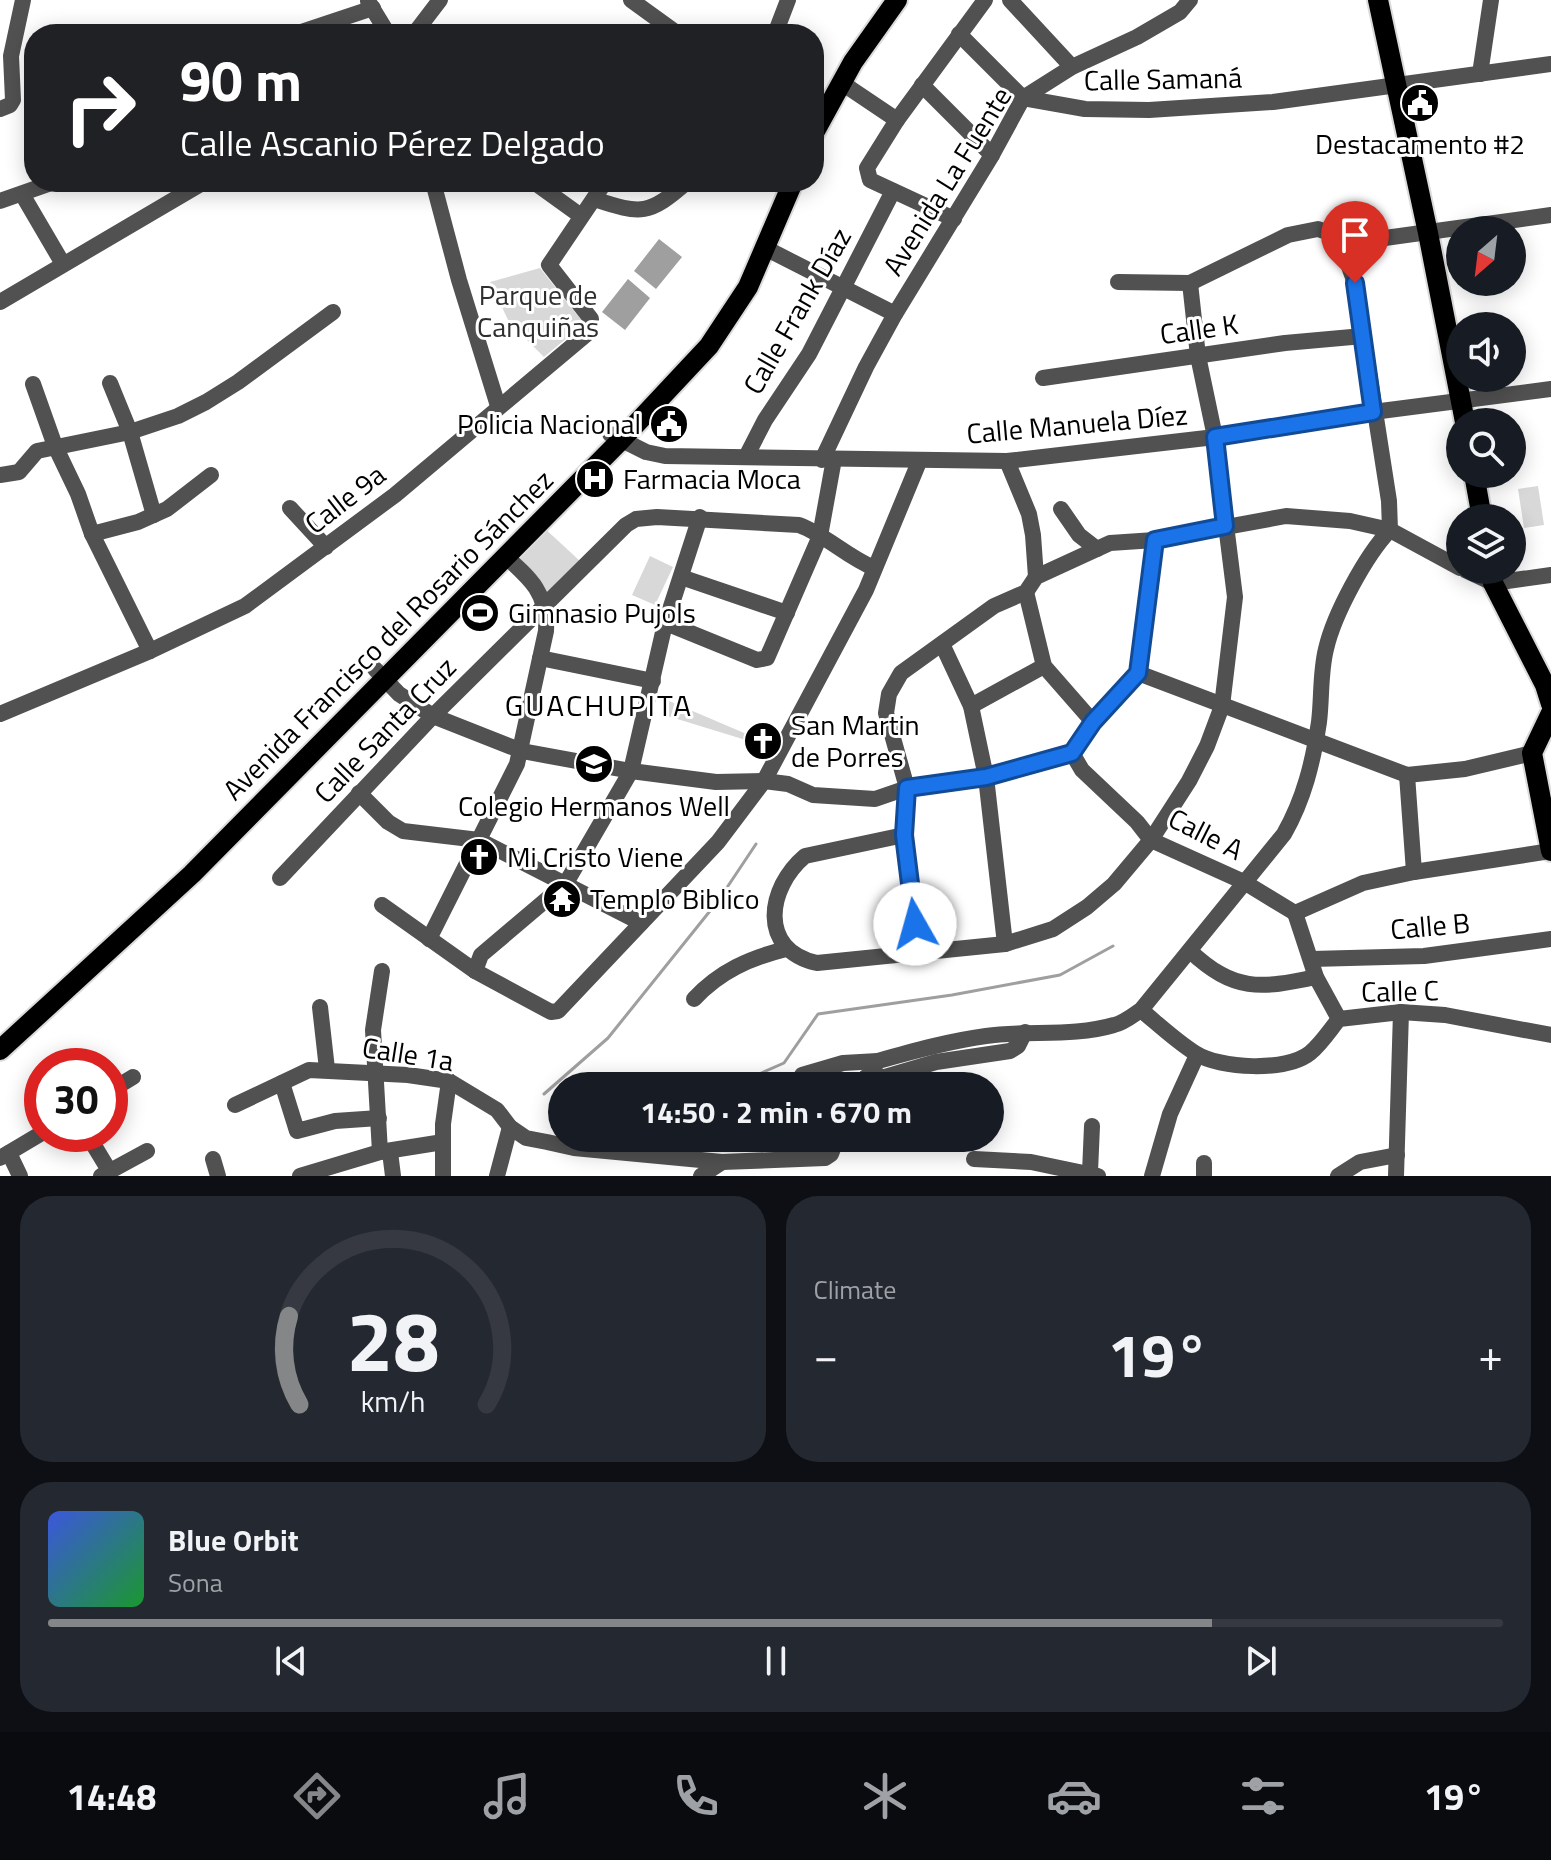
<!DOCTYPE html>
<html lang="en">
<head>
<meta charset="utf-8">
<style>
	:root { --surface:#171b24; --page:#242831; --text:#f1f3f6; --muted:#9ea1a6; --line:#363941; --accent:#858687 }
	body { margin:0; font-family:"Titillium Web",sans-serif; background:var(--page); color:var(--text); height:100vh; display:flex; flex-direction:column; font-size:30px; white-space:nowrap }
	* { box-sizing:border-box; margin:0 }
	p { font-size:26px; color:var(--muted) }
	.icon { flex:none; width:44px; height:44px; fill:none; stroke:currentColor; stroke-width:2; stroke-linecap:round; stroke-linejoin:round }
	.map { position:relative; height:1176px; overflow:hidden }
	.side { display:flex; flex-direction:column; gap:20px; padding:20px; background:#0d0f14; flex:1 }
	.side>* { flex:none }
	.guide { position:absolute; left:24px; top:24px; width:800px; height:168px; border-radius:32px; box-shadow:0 4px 20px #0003; background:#202124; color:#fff; overflow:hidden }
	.needle { width:52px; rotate:208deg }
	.tools { position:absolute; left:1446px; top:216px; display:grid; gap:16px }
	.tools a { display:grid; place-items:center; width:80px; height:80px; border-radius:50%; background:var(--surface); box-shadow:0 4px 20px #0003; font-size:40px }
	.speed { position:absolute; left:24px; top:1048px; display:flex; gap:16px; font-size:40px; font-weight:700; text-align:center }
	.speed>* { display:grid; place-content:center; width:104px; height:104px; border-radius:50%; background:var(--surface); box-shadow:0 4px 20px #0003; line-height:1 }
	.speed .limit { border:12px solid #d22; background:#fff; color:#111 }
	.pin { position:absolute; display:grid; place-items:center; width:68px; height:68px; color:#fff; margin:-82px -34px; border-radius:50% 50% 50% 0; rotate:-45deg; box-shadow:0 0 8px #0007 }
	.pin .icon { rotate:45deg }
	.me { position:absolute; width:88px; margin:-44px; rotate:353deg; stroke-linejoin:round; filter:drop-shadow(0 0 6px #0008) }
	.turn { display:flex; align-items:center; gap:28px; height:168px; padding:0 24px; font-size:36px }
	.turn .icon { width:104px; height:104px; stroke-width:2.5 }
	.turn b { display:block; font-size:56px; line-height:68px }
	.big { font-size:60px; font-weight:700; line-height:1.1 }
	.side .card { flex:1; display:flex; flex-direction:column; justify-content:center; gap:12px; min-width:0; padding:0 28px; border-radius:32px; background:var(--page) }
	.side .dial { align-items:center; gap:0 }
	.dial svg { height:208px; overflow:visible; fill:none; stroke:var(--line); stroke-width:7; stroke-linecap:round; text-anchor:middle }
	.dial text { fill:var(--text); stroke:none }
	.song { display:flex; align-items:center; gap:24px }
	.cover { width:96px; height:96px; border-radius:12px; background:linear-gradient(135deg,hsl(230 70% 55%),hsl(130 70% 35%)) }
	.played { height:8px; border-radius:4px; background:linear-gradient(90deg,var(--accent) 80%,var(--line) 80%) }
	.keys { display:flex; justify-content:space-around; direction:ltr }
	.heat { display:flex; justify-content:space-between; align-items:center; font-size:44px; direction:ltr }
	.side .tiles { flex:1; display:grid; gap:20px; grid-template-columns:1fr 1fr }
	.card:last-child { grid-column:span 2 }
	.trip { position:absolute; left:548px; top:1072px; width:456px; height:80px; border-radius:40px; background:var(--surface); box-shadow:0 4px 20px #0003; font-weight:700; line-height:80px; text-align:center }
	.tab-bar { display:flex; height:128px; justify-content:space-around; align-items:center; background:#090b0e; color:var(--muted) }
	.tab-bar .icon { width:56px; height:56px }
	.tab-bar .current { color:var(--accent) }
	.tab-bar b { font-size:36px; color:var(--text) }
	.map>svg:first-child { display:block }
	.green { fill:#d8d8d8 }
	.water { fill:#9f9f9f }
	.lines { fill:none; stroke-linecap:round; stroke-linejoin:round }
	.stream { stroke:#9f9f9f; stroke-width:3 }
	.major-casing { stroke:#dbdbdb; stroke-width:24 }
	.minor { stroke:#515151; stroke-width:16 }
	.major { stroke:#000; stroke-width:20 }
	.route-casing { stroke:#114b97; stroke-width:20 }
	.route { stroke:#1a73e8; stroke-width:14 }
	.labels { text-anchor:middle; stroke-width:6; stroke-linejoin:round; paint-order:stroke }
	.street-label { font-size:28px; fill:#000; stroke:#fff }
	.poi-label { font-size:28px; fill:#000; stroke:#fff; text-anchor:start }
	.park-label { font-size:28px; fill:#2f2f2f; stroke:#fff }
	.neighbourhood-label { font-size:30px; letter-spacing:2px; fill:#000; stroke:#fff }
</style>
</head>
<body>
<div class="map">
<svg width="1551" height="1176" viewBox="0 0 1551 1176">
	<rect width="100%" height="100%" fill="#fff"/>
	<g class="green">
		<path d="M540 268 582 321 579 328 544 357 509 322 490 282Z"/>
		<path d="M1538 486 1544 525 1524 528 1518 489Z"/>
		<path d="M541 525 581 562 548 593 509 554Z"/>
		<path d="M650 556 673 567 655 605 632 595Z"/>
		<path d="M662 698 763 741 762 745 661 714Z"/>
	</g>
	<g class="water">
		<path d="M659 239 682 257 656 289 634 271Z"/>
		<path d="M628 279 650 298 625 330 602 312Z"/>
	</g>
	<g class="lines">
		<g class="stream">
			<path d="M732 1086 784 1063 818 1014 952 995 1060 975 1113 946"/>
			<path d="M544 1094 608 1038 718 901 756 844"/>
		</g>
		<defs>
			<g id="major">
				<path d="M1378 0 1428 233 1465 422"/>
				<path d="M814 133 853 62 897 0"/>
				<path d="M1474 474 1482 518"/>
				<path d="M1491 570 1493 583 1545 685 1551 704"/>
				<path d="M1551 713 1532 753 1551 851"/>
				<path d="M0 1050 192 874 621 440 709 346 748 287 793 182"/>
			</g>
		</defs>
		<use href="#major" class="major-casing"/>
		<g class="minor">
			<path d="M631 0 678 34"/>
			<path d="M1010 0 1072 67"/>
			<path d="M368 1 388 34"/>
			<path d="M295 34 373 8"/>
			<path d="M414 34 440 0"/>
			<path d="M775 34 788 0"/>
			<path d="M959 34 1023 98 1085 109 1149 110 1273 102 1551 64"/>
			<path d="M1480 74 1491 0"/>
			<path d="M842 83 897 120"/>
			<path d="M922 85 992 155"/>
			<path d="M0 109 10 105 13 100 11 56 23 0"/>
			<path d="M433 182 459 280 498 406"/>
			<path d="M538 185 581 216"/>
			<path d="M22 194 63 264"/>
			<path d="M594 199C642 215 649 215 687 182"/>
			<path d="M0 201 54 182"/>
			<path d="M954 219 870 180 867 168 897 120 985 0"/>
			<path d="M765 248 895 314"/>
			<path d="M1118 282 1190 283 1288 235 1318 229 1356 242 1551 215"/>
			<path d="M0 302 204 182"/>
			<path d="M1043 378 1285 343 1363 336"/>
			<path d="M110 383 130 432 154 515"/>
			<path d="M33 384 55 446 78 494 92 534 150 651"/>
			<path d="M610 434 646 452 665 456 1007 461 1215 437 1373 412 1551 389"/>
			<path d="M746 457 765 420 809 354 893 191"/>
			<path d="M822 460 866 367 895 314 992 155 1023 98 1072 67 1137 37 1180 12 1190 0"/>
			<path d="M1007 461 1029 514 1033 535 1036 577"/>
			<path d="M0 475 19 472 37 451 130 432 178 416 206 402 238 382 333 312"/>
			<path d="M290 508 326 547"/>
			<path d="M1061 509 1079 535 1097 549"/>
			<path d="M92 534 138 522 167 509 211 475"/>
			<path d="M1465 570 1493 583 1551 575"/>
			<path d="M681 577 787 613"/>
			<path d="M1026 592 1044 666 1093 722"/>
			<path d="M666 623 757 660 767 658 820 536 834 459"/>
			<path d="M942 644 971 706 986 777 1005 944"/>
			<path d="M540 658 653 681"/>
			<path d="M375 669 399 694 433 716 522 751 631 771 716 782 764 781 788 784 813 795 875 799 907 788 986 777 1072 753 1093 722 1138 673 1155 540"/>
			<path d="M1138 673 1407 775 1465 769 1532 753"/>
			<path d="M971 706 1044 666"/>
			<path d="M0 714 150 651 245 606 395 495 589 332 591 319 549 265 605 182"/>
			<path d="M1072 753 1082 770 1137 822 1151 840 1244 882 1295 913"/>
			<path d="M1407 775 1414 872"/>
			<path d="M359 793 388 822 403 831 479 840 641 923"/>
			<path d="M904 835 805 856C767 888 758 950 817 963L1005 944 1053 929 1087 907 1114 884 1151 840 1189 781 1207 746 1222 706 1235 597 1215 437 1198 356 1190 283"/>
			<path d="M280 878 433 716 626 525 636 519 657 517 799 525C826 535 847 557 874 568"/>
			<path d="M382 905 475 971 551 1012 558 1011 718 842 764 781 866 590 919 462"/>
			<path d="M1295 913 1363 883 1414 872 1551 851"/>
			<path d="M1295 913 1316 977 1339 1019"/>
			<path d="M429 939 517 764 546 631C548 594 531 579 505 556"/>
			<path d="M1190 951C1234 992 1260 989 1316 977"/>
			<path d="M918 954 904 835 907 788 886 713 889 694 901 673 994 606 1026 592 1036 577 1110 543 1155 540 1286 516 1350 521 1390 530 1460 568"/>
			<path d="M1312 959 1424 956 1551 939"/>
			<path d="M475 971 481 955 566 883 631 771 664 628 700 517"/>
			<path d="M694 999C720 971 750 958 786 949"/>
			<path d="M320 1007 327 1069"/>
			<path d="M1141 1010C1158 1024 1176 1041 1195 1053 1220 1069 1286 1072 1310 1053 1321 1044 1330 1030 1339 1019L1401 1012 1445 1015 1551 1035"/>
			<path d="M802 1075 843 1063 878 1061"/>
			<path d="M866 1077H885L936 1062 1010 1051 1018 1046 1025 1032"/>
			<path d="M282 1083 297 1131 335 1121 379 1118"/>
			<path d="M862 1086 878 1061C913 1051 949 1041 986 1036 1028 1030 1073 1037 1114 1025 1124 1023 1133 1015 1141 1010L1284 834C1304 799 1313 762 1319 722 1322 698 1320 673 1326 649 1334 614 1366 555 1390 530L1389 501 1355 283 1338 236"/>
			<path d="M110 1091 133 1077"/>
			<path d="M235 1105 309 1070 408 1075 449 1081 497 1110 510 1127 526 1138 547 1142 574 1148 722 1162 825 1158 831 1154 837 1138"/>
			<path d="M87 1134 110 1172"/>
			<path d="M380 1152 373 1030 382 971"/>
			<path d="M390 1152 393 1176"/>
			<path d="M9 1153 20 1176"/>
			<path d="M0 1158 42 1133"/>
			<path d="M213 1159 218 1176"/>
			<path d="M974 1159 1031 1162 1098 1176"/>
			<path d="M1204 1163V1176"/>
			<path d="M1090 1172 1092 1126"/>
			<path d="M101 1176 147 1151"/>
			<path d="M300 1176 380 1152 443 1142"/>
			<path d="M443 1176V1124L449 1081"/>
			<path d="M497 1176 510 1127"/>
			<path d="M701 1176 722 1162"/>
			<path d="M1152 1176 1170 1114 1197 1055"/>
			<path d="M1338 1176 1360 1162 1397 1155"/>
			<path d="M1396 1176 1401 1012"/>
		</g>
		<use href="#major" class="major"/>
	</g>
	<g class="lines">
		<defs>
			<path id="route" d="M915 924 904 835 907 788 986 777 1072 753 1093 722 1138 673 1155 540 1225 526 1215 437 1373 412 1355 283"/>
		</defs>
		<use href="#route" class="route-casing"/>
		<use href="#route" class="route"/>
	</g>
	<defs>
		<symbol id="civic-disc" viewBox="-11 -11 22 22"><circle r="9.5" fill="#000" stroke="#fff"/><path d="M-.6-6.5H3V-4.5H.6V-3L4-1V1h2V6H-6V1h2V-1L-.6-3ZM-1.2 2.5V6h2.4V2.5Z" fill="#fff"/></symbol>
		<symbol id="hospital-disc" viewBox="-11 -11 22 22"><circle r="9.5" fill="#000" stroke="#fff"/><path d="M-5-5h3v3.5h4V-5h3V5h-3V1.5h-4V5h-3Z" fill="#fff"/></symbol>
		<symbol id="stadium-disc" viewBox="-11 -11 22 22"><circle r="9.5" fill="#000" stroke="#fff"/><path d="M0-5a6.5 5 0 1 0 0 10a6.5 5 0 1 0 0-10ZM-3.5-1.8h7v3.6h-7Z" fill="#fff"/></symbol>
		<symbol id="church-disc" viewBox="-11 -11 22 22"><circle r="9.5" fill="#000" stroke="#fff"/><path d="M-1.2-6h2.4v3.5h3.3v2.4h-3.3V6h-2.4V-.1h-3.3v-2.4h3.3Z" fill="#fff"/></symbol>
		<symbol id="school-disc" viewBox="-11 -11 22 22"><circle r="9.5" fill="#000" stroke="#fff"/><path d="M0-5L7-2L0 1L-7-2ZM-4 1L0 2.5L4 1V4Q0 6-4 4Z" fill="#fff"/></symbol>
		<symbol id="temple-disc" viewBox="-11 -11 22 22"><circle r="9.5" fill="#000" stroke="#fff"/><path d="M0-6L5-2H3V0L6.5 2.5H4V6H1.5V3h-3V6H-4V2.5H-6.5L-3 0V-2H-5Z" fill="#fff"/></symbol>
	</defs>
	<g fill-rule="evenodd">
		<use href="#civic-disc" x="1398" y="81" width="44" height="44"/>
		<use href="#civic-disc" x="647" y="402" width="44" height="44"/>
		<use href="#hospital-disc" x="573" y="457" width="44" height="44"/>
		<use href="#stadium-disc" x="458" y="591" width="44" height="44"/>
		<use href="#church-disc" x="741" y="719" width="44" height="44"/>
		<use href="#school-disc" x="572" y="742" width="44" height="44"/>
		<use href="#church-disc" x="457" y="835" width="44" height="44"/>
		<use href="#temple-disc" x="540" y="877" width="44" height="44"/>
	</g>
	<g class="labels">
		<g class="street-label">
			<text transform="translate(1163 79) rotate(-1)" y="10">Calle Samaná</text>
			<text transform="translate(947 181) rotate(-58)" y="10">Avenida La Fuente</text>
			<text transform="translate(797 311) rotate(-60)" y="10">Calle Frank Díaz</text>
			<text transform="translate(1199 329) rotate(-8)" y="10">Calle K</text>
			<text transform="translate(1077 424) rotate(-5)" y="10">Calle Manuela Díez</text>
			<text transform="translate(345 499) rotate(-38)" y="10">Calle 9a</text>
			<text transform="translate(388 635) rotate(-45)" y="10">Avenida Francisco del Rosario Sánchez</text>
			<text transform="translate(385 730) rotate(-46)" y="10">Calle Santa Cruz</text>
			<text transform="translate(1206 834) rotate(27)" y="10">Calle A</text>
			<text transform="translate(1430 926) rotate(-5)" y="10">Calle B</text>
			<text transform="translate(1400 991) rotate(-1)" y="10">Calle C</text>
			<text transform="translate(408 1054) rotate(9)" y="10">Calle 1a</text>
		</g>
		<g class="poi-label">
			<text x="1420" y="154" text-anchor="middle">Destacamento #2</text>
			<text x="641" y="434" text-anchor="end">Policia Nacional</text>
			<text x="623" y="489">Farmacia Moca</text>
			<text x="508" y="623">Gimnasio Pujols</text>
			<text x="791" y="735">San Martin<tspan x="791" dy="32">de Porres</tspan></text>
			<text x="594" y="816" text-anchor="middle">Colegio Hermanos Well</text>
			<text x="507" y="867">Mi Cristo Viene</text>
			<text x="590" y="909">Templo Biblico</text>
		</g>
		<g class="park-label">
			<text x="538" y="305">Parque de<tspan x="538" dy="32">Canquiñas</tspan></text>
		</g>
		<g class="neighbourhood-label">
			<text x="599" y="716">GUACHUPITA</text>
		</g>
	</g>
</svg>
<div class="tools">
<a><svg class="needle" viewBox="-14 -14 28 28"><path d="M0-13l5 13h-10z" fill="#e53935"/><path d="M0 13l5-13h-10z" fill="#9ea1a6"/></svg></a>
<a><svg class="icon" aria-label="sound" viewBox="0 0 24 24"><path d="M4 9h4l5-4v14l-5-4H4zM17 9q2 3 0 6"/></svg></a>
<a><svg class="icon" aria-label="search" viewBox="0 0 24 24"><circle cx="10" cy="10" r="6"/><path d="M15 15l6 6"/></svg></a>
<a><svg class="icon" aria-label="layers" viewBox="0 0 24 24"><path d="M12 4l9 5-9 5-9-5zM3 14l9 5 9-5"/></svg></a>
</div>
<div class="speed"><div class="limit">30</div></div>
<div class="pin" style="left:1355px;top:283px;background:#d93025"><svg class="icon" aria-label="arrive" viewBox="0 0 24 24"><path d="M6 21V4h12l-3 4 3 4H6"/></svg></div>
<svg class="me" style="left:915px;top:924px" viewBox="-20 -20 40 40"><circle r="19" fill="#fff"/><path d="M0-13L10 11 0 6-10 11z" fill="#1a73e8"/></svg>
<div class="trip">14:50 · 2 min · 670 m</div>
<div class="guide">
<div class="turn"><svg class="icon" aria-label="right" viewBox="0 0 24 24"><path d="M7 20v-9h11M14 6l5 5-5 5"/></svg><div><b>90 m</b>Calle Ascanio Pérez Delgado</div></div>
</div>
</div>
<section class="side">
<div class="tiles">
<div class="card dial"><svg viewBox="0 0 100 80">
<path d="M14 69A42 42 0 1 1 86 69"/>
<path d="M14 69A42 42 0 0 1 10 35" stroke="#858687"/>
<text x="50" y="56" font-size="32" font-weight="700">28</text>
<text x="50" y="72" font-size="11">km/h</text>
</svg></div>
<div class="card"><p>Climate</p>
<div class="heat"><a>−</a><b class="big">19°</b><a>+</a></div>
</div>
<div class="card">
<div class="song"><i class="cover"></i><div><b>Blue Orbit</b><p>Sona</p></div></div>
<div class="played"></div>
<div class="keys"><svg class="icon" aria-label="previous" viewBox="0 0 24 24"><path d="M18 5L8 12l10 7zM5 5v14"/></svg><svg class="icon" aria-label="pause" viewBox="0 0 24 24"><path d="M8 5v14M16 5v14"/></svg><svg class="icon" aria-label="next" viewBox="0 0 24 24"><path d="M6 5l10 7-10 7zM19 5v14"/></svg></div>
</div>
</div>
</section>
<nav class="tab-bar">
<b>14:48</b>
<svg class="icon current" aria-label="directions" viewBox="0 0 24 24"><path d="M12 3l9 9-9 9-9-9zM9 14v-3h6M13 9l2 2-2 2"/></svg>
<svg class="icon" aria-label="music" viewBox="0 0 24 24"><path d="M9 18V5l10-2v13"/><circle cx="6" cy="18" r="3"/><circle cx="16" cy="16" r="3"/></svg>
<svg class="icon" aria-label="phone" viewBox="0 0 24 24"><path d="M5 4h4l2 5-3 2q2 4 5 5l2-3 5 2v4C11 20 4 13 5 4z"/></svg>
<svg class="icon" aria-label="climate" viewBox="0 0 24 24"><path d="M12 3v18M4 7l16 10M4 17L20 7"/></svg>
<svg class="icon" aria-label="car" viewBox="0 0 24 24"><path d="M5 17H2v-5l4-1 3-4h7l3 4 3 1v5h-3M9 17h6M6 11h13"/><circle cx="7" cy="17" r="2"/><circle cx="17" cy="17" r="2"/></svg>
<svg class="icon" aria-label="filters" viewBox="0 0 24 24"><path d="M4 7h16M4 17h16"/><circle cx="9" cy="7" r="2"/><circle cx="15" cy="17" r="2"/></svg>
<b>19°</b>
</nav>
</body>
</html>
